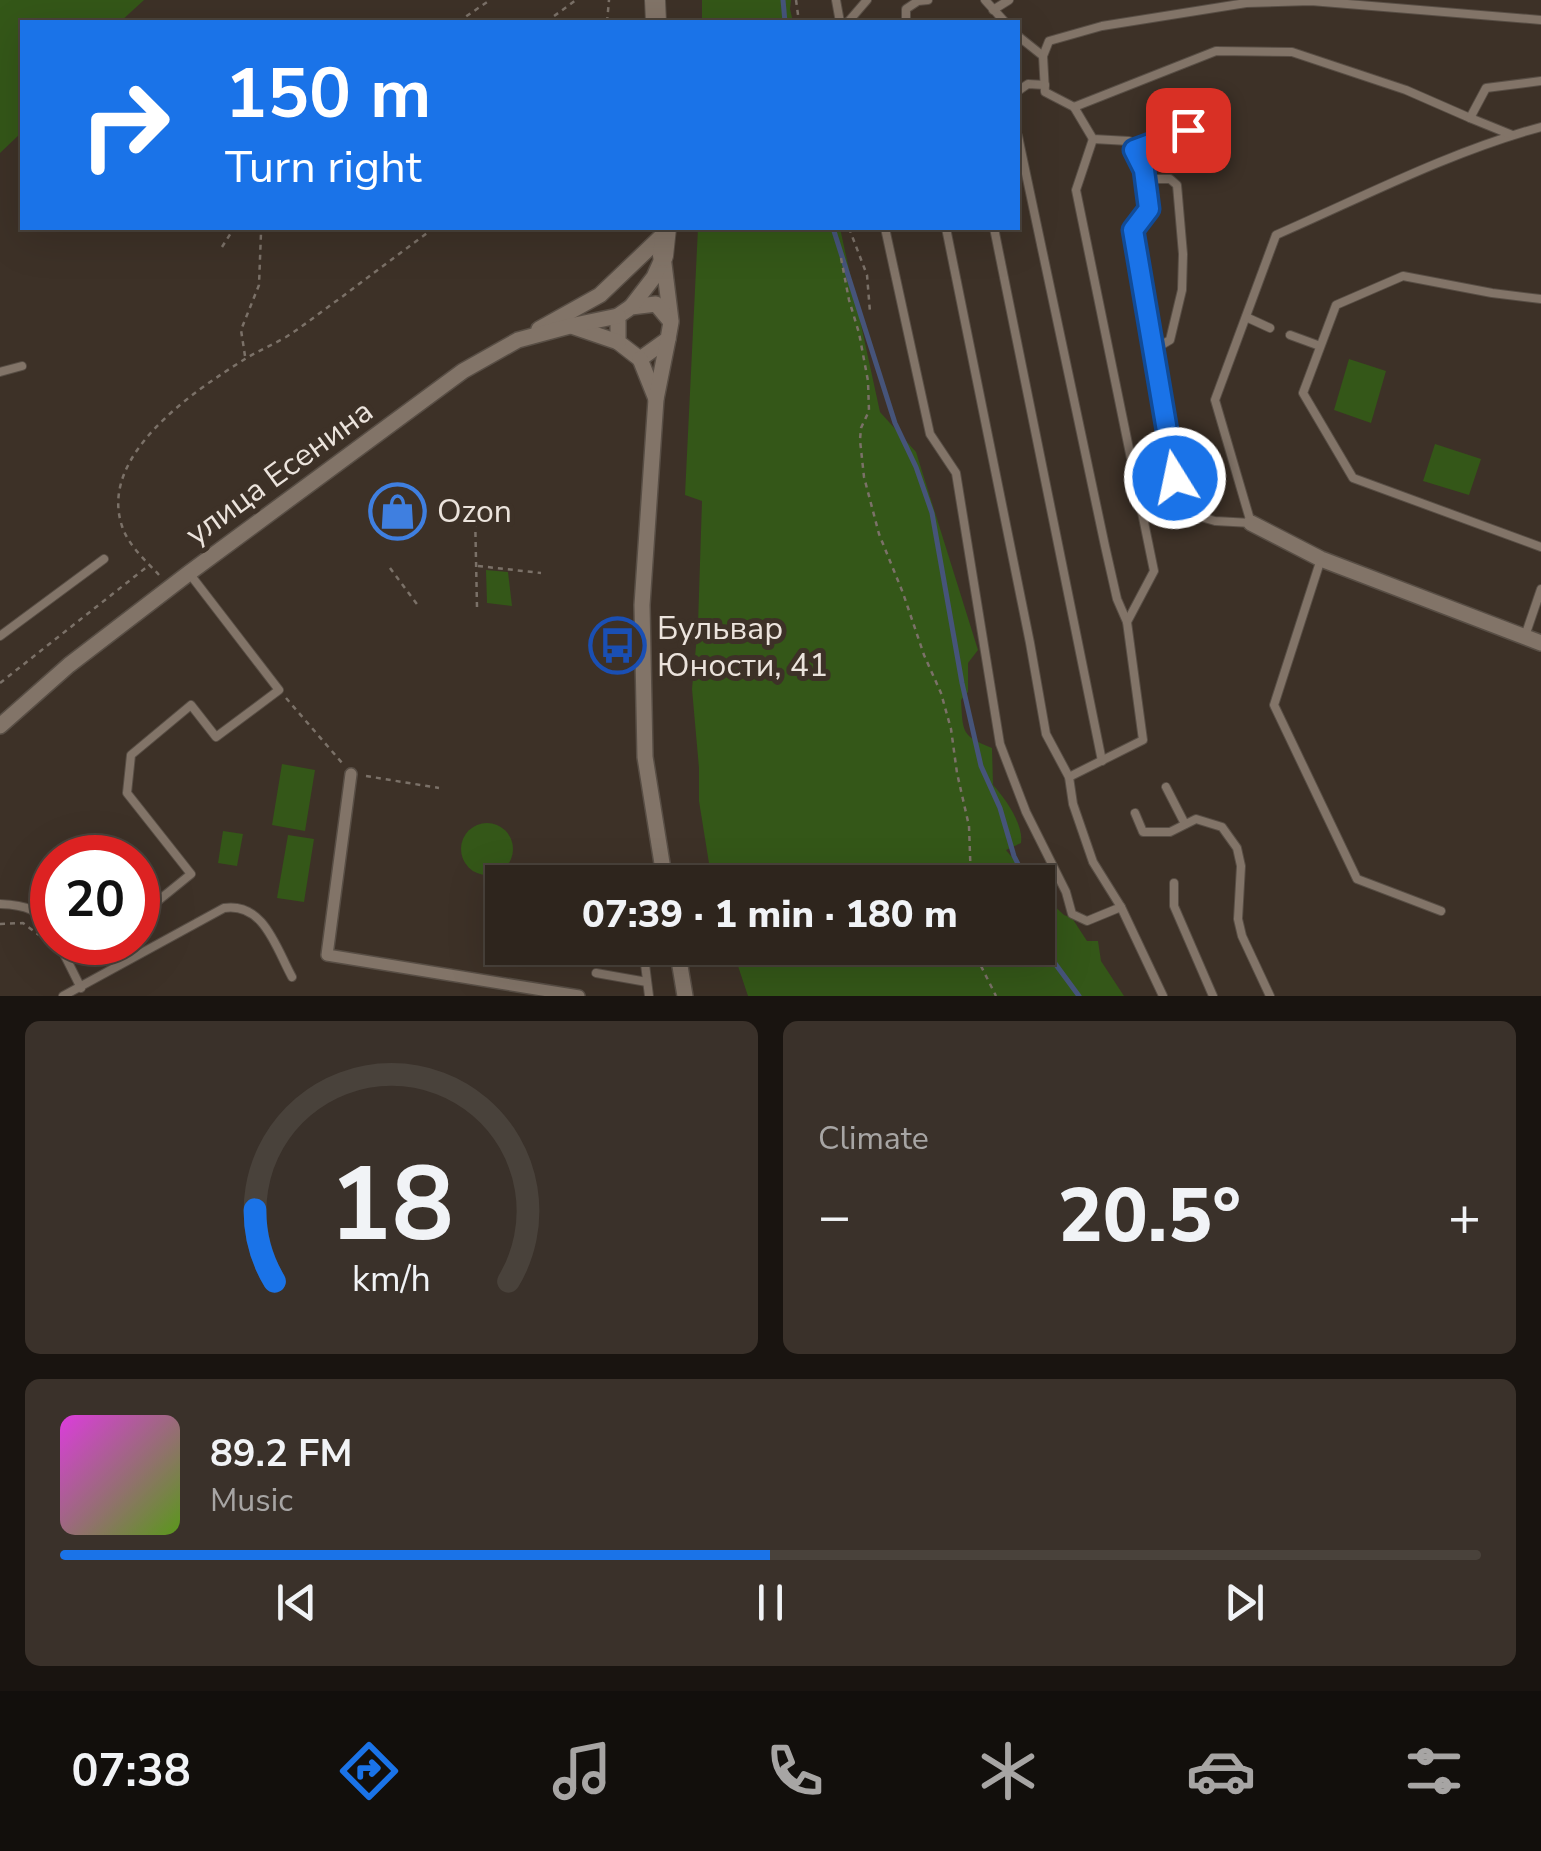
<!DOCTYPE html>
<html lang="en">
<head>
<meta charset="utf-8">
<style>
	:root { --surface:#2e251d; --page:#3a312a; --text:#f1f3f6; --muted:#a7a5a4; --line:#49423b; --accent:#1a73e8 }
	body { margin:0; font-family:"Nunito Sans",sans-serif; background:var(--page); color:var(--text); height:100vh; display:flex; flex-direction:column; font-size:38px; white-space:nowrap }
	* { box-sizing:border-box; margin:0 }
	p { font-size:32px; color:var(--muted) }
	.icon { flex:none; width:55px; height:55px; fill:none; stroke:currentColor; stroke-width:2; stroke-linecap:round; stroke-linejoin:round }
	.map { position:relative; height:996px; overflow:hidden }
	.panel { display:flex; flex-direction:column; gap:25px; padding:25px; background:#191410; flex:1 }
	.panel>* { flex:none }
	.hud { position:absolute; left:20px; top:20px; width:1000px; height:210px; border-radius:0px; box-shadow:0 10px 40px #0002,0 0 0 2px var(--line); background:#1a73e8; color:#fff; overflow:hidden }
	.speed { position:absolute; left:30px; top:835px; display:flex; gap:20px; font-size:50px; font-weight:700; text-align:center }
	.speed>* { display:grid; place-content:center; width:130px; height:130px; border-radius:50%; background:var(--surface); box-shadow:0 10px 40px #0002,0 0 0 2px var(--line); line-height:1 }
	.speed .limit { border:15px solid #d22; background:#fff; color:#111 }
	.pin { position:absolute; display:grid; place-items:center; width:85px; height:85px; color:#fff; margin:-42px; border-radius:20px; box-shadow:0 5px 15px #0006 }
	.me { position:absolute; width:110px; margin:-55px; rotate:350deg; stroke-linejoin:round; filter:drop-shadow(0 0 8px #0008) }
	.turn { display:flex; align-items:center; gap:35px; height:210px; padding:0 40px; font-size:45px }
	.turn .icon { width:130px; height:130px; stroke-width:2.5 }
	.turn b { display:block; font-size:70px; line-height:85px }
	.big { font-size:75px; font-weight:800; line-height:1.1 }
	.panel .tile { flex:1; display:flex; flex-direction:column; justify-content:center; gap:15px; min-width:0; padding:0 35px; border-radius:15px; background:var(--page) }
	.panel .dial { align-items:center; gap:0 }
	.dial svg { height:260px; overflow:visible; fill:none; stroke:var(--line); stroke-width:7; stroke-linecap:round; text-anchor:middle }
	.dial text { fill:var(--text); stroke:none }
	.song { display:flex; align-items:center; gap:30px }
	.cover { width:120px; height:120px; border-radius:15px; background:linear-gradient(135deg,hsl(300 70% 55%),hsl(90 70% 35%)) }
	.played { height:10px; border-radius:5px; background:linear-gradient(90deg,var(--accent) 50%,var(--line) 50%) }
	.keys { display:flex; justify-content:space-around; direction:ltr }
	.heat { display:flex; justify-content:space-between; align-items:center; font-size:55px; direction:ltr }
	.panel .tiles { flex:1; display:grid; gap:25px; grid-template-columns:1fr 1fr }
	.tile:last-child { grid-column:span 2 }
	.trip { position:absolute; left:485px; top:865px; width:570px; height:100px; border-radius:0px; background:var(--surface); box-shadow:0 10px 40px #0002,0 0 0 2px var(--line); font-weight:800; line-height:100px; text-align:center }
	.menu { display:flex; height:160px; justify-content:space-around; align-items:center; background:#120f0c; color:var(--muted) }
	.menu .icon { width:70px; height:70px }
	.menu .selected { color:var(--accent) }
	.menu b { font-size:45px; color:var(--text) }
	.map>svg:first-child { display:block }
	.green { fill:#345718 }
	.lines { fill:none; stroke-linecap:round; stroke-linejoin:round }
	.stream { stroke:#46547a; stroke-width:5 }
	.service-casing { stroke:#584e45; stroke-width:10 }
	.pedestrian-casing { stroke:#584e45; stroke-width:14 }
	.minor-casing { stroke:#584e45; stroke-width:18 }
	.tertiary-casing { stroke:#584e45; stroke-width:22 }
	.path { stroke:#7b7168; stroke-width:2.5; stroke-dasharray:5 5; stroke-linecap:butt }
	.service { stroke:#827468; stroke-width:8 }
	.pedestrian { stroke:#827468; stroke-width:11 }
	.minor { stroke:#827468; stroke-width:15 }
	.tertiary { stroke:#827468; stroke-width:20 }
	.route-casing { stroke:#114b97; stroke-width:25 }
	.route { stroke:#1a73e8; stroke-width:18 }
	.labels { text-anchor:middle; stroke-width:10; stroke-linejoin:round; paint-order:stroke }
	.street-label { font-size:32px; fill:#ebe3dc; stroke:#3d3127 }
	.poi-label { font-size:32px; fill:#ebe3dc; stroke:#3d3127; text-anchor:start }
</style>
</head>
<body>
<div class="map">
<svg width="1541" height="996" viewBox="0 0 1541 996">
	<rect width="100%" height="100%" fill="#3d3127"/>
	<g class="green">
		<path d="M0 0H144L120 22H22V132L0 153Z"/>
		<path d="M702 0H791L790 9 793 22H702Z"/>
		<path d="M698 228H840L880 412 916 452 978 650 968 663V692L961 700C963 732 961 736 992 748L993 785C1005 798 1024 825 1021 843L1006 850 1024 872 1033 867 1050 902 1064 915 1072 918 1087 941H1098L1101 961 1124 996H748L732 948H1038V882H712L699 801V768L692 689 698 625 702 501 685 495Z"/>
		<path d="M1349 359 1386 371 1371 423 1334 410Z"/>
		<path d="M1435 444 1481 459 1469 495 1423 481Z"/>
		<path d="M486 570 508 572 512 606 487 603Z"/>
		<path d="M282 764 315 770 305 831 272 825Z"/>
		<circle cx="487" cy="849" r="26"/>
		<path d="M223 831 243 834 237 866 218 863Z"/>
		<path d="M288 835 314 839 304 902 277 898Z"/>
	</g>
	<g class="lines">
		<g class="stream">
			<path d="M783 0 785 22"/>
			<path d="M833 228 895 423 916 467 932 513 962 683 981 766 1000 808 1014 856 1027 882"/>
			<path d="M1038 906 1044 919 1051 958 1079 996"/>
		</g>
		<defs>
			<g id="service">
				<path d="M836 0 840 22"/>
				<path d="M985 0 1005 22"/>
				<path d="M993 10 1009 0"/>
				<path d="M848 22 867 0"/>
				<path d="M906 22V9L918 1 928 0"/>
				<path d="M1018 36 1043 56 1045 92 1074 107 1093 139 1129 141 1143 170 1149 209 1133 230 1180 511 1215 521 1251 523 1215 400 1276 235C1363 197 1449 152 1541 127"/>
				<path d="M1043 56 1049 41 1102 26 1246 3 1311 1 1541 20"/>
				<path d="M1018 91 1028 84 1045 85"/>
				<path d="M1074 107 1216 51 1292 52 1406 90 1470 118"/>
				<path d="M1512 135 1470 118 1486 88 1541 81"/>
				<path d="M1018 136 1105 546 1117 599 1127 622"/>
				<path d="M1134 151 1188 130"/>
				<path d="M1145 179H1170L1177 185 1183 254 1182 290 1170 340 1153 350"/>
				<path d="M885 228 930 434 956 473 1000 744 1026 812 1066 892 1072 914 1087 921 1121 907 1093 862 1073 804 1069 777 1046 734 1030 643 946 228"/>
				<path d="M994 228 1102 761"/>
				<path d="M1541 299 1492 293 1403 276 1336 305 1303 393 1353 478 1541 547"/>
				<path d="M1246 317 1270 328"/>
				<path d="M1290 335 1320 346"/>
				<path d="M0 372 22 366"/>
				<path d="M1321 559 1274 705 1357 879 1441 911"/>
				<path d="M0 636 104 559"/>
				<path d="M1525 636 1541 589"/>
				<path d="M1069 777 1143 740 1127 622 1154 571 1076 190 1093 139"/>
				<path d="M1166 787 1185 824"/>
				<path d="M1135 813 1143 832H1170L1196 819 1222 827 1237 848 1241 866 1238 919 1242 936 1270 996"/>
				<path d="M1174 883V906L1213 996"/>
				<path d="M0 904C26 905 39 909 52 931"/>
				<path d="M1121 907 1163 996"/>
				<path d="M138 917 191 874 127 793 131 755 191 705 216 737 279 690 189 573"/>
				<path d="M58 942 81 988"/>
				<path d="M643 948 649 996"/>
				<path d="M596 973 647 982"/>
				<path d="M63 996 224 908C264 902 276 948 292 977"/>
			</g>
			<path id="pedestrian" d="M351 774 327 955 579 996"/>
			<g id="minor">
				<path d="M663 256 671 321"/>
				<path d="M656 304 671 322 668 339 640 359 618 342V316L631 307Z"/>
				<path d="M631 307 654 277 662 259"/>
				<path d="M574 327 618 342"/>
				<path d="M539 329 600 295 666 232"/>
				<path d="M640 359 656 399"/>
				<path d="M1251 523 1321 559 1541 643"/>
				<path d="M0 726 69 665 189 573 463 371 518 340 570 326 618 316"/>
				<path d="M665 882 645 757 642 605 656 399 668 339"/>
				<path d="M677 948 685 996"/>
			</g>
			<g id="tertiary">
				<path d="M655 0 656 22"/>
				<path d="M663 256 666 228"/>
			</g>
		</defs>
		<use href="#service" class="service-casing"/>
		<use href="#pedestrian" class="pedestrian-casing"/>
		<use href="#minor" class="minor-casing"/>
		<use href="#tertiary" class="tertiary-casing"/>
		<g class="path">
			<path d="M796 0 799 22"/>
			<path d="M458 22 490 0"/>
			<path d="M546 22 576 0"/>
			<path d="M607 22 609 0"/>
			<path d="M849 228 867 275 870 312"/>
			<path d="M222 247 234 228"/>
			<path d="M841 258 849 300 859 333 868 381 869 411 861 428 860 440 864 477 879 534 903 593 924 655 941 693 951 729 957 773 969 826 971 882"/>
			<path d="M245 356 241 330 259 285 261 233 258 228"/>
			<path d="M475 512 477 607"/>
			<path d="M478 566 541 573"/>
			<path d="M390 568 419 607"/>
			<path d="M159 575C146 561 128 545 122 526 98 455 194 391 245 359 258 351 272 345 286 337 305 325 323 310 342 297 372 274 403 251 434 228"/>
			<path d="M0 683 148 566"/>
			<path d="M286 698 343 764"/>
			<path d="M366 776 439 788"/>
			<path d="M1038 898 1056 895"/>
			<path d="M0 924 23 923 39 935"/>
			<path d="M972 948 996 996"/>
		</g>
		<use href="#service" class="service"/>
		<use href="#pedestrian" class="pedestrian"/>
		<use href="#minor" class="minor"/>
		<use href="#tertiary" class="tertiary"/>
	</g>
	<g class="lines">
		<defs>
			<path id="route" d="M1175 478 1133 230 1149 209 1144 170 1134 150 1188 130"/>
		</defs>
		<use href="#route" class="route-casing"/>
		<use href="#route" class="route"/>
	</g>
	<defs>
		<symbol id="shop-ring" viewBox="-11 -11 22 22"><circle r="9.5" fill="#3d3127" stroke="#3f7fe0" stroke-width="1.5"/><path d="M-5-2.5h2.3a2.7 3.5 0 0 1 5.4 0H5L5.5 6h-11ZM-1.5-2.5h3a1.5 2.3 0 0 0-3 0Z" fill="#3f7fe0"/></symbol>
		<symbol id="bus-ring" viewBox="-11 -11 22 22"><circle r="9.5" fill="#3d3127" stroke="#1a4fb4" stroke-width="1.5"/><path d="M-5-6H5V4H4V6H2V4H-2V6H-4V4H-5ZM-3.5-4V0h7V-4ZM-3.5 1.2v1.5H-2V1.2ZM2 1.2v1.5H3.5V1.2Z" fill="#1a4fb4"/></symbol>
	</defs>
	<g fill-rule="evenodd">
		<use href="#shop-ring" x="366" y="480" width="63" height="63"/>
		<use href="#bus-ring" x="586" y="614" width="63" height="63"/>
	</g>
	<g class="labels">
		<g class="street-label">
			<text transform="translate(279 472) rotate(-36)" y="11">улица Есенина</text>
		</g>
		<g class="poi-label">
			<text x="437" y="522">Ozon</text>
			<text x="657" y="639">Бульвар<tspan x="657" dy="37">Юности, 41</tspan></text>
		</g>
	</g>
</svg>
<div class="speed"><div class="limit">20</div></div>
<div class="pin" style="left:1188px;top:130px;background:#d93025"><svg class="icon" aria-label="arrive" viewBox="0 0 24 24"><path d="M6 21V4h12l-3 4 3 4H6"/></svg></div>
<svg class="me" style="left:1175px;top:478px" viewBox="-20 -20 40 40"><circle r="17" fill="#1a73e8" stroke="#fff" stroke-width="3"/><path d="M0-11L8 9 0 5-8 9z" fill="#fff"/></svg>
<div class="trip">07:39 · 1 min · 180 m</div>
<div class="hud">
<div class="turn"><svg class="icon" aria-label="right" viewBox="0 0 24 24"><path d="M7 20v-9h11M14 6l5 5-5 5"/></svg><div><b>150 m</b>Turn right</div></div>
</div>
</div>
<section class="panel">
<div class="tiles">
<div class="tile dial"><svg viewBox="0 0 100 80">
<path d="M14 69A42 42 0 1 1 86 69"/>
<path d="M14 69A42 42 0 0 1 8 47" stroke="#1a73e8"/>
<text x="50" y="56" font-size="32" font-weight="700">18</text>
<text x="50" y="72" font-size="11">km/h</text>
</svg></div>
<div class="tile"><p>Climate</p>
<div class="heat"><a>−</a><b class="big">20.5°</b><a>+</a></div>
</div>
<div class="tile">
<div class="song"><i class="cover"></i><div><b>89.2 FM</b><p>Music</p></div></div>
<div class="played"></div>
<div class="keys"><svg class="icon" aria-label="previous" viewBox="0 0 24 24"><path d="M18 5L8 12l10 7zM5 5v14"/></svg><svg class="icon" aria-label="pause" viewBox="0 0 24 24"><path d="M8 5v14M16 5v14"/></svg><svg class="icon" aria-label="next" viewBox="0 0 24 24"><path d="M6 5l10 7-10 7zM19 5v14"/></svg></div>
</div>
</div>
</section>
<nav class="menu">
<b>07:38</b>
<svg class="icon selected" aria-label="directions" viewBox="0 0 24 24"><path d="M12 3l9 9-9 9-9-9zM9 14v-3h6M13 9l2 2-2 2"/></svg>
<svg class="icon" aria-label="music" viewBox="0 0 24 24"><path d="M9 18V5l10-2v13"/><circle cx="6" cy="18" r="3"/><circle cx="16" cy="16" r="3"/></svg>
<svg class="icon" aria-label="phone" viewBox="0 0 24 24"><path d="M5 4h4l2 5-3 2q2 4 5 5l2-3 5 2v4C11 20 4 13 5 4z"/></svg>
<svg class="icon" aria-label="climate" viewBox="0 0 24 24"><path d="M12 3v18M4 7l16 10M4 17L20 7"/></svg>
<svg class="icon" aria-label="car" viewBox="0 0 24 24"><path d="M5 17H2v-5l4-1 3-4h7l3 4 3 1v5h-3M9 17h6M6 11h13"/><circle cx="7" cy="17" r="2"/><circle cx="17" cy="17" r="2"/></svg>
<svg class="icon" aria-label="filters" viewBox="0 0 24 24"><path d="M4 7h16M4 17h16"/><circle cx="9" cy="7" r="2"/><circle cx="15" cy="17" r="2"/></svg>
</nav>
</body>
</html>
